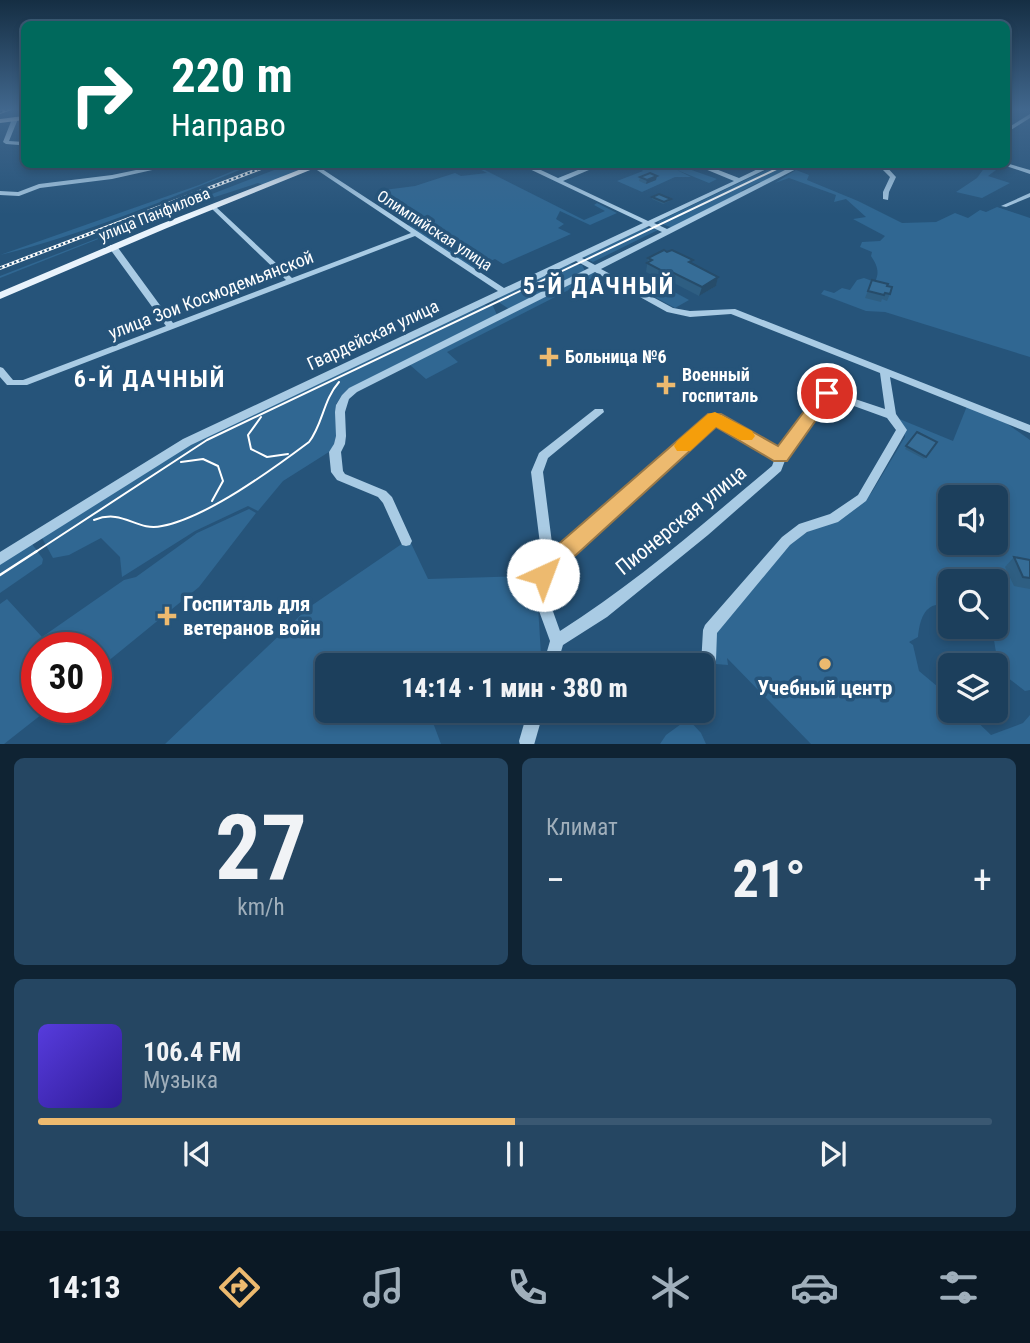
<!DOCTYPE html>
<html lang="ru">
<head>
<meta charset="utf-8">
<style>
	:root { --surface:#1c3f5c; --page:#254662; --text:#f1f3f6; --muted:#a0afbb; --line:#3a5872; --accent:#edba6f }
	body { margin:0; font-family:"Roboto Condensed",sans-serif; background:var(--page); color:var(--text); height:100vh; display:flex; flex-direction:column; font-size:26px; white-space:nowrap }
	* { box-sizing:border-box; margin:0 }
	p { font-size:23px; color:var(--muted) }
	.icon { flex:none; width:38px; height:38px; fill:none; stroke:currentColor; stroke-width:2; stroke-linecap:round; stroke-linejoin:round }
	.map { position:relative; height:744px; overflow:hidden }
	.drawer { display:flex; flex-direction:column; gap:14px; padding:14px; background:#0f2333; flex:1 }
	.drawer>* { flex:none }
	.hud { position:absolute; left:21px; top:21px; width:989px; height:147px; border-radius:10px; box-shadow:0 4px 10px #0003,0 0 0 2px var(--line); background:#00695c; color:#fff; overflow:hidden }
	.buttons { position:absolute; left:938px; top:485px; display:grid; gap:14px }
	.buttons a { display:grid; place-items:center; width:70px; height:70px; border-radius:10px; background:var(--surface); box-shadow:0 4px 10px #0003,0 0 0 2px var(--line); font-size:35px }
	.speed { position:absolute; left:21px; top:632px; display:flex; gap:14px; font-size:35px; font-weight:700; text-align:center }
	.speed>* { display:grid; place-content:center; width:91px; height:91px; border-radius:50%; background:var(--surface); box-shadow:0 4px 10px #0003,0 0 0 2px var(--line); line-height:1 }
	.speed .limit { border:10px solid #d22; background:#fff; color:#111 }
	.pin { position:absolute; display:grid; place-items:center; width:60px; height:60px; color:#fff; margin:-30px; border:4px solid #fff; border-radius:50%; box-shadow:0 2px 7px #0007 }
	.me { position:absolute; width:77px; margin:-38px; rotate:43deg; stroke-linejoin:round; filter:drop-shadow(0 0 5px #0008) }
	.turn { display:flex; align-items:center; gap:24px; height:147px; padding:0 35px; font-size:32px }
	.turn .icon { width:91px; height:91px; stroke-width:2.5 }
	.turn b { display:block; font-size:49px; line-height:60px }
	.big { font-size:52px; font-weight:800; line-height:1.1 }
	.drawer .widget { flex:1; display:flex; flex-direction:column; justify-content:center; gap:10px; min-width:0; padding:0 24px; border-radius:10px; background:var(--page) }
	.drawer .dial { align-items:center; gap:0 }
	.dial b { font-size:91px; line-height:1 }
	.song { display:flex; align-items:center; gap:21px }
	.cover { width:84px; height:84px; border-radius:10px; background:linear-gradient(135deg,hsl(250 70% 55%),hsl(250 70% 35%)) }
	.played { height:7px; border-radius:4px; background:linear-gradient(90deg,var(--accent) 50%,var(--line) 50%) }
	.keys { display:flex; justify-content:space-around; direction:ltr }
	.heat { display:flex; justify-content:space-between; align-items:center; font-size:38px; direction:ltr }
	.drawer .tiles { flex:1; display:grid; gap:14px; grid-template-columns:1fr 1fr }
	.widget:last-child { grid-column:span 2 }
	.trip { position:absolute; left:315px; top:653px; width:399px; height:70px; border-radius:10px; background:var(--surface); box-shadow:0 4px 10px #0003,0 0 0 2px var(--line); font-weight:800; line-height:70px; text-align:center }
	.dock { display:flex; height:112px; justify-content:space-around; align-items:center; background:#0b1925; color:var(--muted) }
	.dock .icon { width:49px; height:49px }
	.dock .selected { color:var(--accent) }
	.dock b { font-size:32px; color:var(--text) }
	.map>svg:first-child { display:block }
	.green { fill:#306792; fill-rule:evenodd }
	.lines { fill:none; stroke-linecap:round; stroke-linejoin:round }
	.minor { fill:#a9cbe4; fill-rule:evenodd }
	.major { fill:#e9f3fc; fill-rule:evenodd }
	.tram-far1 { stroke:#fff; stroke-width:2 }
	.tram { stroke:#fff; stroke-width:2.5 }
	.rail-casing { stroke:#fff; stroke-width:3.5 }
	.rail { stroke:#26547a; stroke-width:2; stroke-dasharray:2.5; stroke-linecap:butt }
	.wall { fill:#2e5e82 }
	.shaded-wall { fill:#264c6a }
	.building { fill:#366d97; stroke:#264c6a; stroke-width:2 }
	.route { fill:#edba6f; stroke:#9a7948; stroke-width:2 }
	.slow { fill:#f59e0b }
	.poi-dot { fill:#edba6f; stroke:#26547a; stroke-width:2.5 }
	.labels { text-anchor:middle; stroke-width:7; stroke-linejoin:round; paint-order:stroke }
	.far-street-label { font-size:16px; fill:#fff; stroke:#26547a }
	.street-label { font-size:18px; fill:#fff; stroke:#26547a }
	.poi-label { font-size:18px; font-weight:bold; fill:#fff; stroke:#26547a; text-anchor:start }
	.near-street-label { font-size:21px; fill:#fff; stroke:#26547a }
	.near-poi-label { font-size:21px; font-weight:bold; fill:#fff; stroke:#26547a; text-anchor:start }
	.district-label { font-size:24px; font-weight:bold; letter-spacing:2px; fill:#fff; stroke:#26547a }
</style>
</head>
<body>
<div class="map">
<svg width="1030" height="745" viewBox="0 0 1030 745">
	<rect width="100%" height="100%" fill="#26547a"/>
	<g class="green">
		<path d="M649 164 671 169 663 165H690L686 168 717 179 709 183 677 170 691 177H675L642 192 617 181 643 171 640 168Z"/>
		<path d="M247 165H252C170 198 86 234 0 255L199 185Z"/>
		<path d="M287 165H317L264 185 258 183 159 215 0 278V276Z"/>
		<path d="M472 165H479L477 166 584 220 605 211 594 205 597 203 617 213 590 225 560 211 556 219 564 224 558 228 571 234 503 264 495 259 472 269 406 226 421 220 413 215 408 216 384 200 394 197 384 190 415 186 455 173 461 176 487 173Z"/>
		<path d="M777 165H800L764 184 759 182 741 191 745 193 673 228 657 222Z"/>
		<path d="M985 167 996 170 988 176 1010 183 982 198 956 192 977 178Z"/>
		<path d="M796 170 809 175 807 180 858 201 902 223 936 222 955 213 968 218 980 210 986 212 997 207 1030 218V357L885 312 866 311 821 294 824 290 834 293 842 288 850 290 857 280 864 278 875 282C880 272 877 265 871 256L872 252 860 247 862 242 880 241 885 236 853 219 866 217 846 199 834 202 836 195 789 178 775 183Z"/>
		<path d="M644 227 658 230 593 262 583 257Z"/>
		<path d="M568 264 582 265 585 271 509 309 497 301 499 297Z"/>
		<path d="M591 273 600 274 447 352 458 362 426 379 410 365Z"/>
		<path d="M654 281 689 300 675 308 640 289Z"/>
		<path d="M484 305 493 306 497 315 343 394 336 404 339 427 332 450 283 481 258 511 248 506 195 531 122 577 120 557 101 538 69 555 53 558 42 538 186 446Z"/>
		<path d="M967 406 1006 423 1030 440V690L1025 691 999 671 994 640 979 627 996 626V581H950V606C926 599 920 617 918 637L909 642 913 645 919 671 950 697V710L966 711 991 735 1023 723 1030 715V744H811L727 658 728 665 716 664 713 658 715 634 790 542 866 499 872 492 905 437 904 429 897 418 953 441ZM950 497H996V542H950Z"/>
		<path d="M249 509 256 513 199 587 96 671V648H37V707H51L4 744H0V604L7 599 42 637 124 580 136 577 197 533Z"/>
		<path d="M409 539 428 579 528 576 538 606 541 655 487 656 484 665H327V710L443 711 432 720 441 744 164 745 308 608Z"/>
		<path d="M32 544 43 559 42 564 0 593V563Z"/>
		<path d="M688 719 701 733 706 744H660L666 735Z"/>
	</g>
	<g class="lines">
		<g class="minor">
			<path d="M1030 114V118L1006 133V129Z"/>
			<path d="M15 117 18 119 9 141 24 142V158L21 156 19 145 6 144 3 142 12 119Z"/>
			<path d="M1006 163 1030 170V174L1000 164H1006Z"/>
			<path d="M165 164H179L112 179 40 188 19 196 0 195V191L18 192 39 184 112 175Z"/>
			<path d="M519 164H528L558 178 593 164H603L563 181 648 221 734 181 693 164H703L739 178 768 164H777L654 223 667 229 797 164H806L601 269 673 308 690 311 735 309 1030 425V433L890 377 896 414 907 430 866 501 838 522 807 532 790 545 717 633 715 687 712 692 707 695 702 692 701 665 703 630 705 625 782 537 799 524 830 514 858 495 896 430 887 418 829 397 789 450 781 471 708 535 607 617 563 645 557 665H543L550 641 531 589 542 560 531 472 539 453 595 409H603L604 412 548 458 543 472 553 551 563 545 710 415H718L778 449 823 391H831L885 409 880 373 731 314 690 317 667 312 595 272 357 392 349 399 345 412 346 436 345 444 341 452 343 471 345 474 386 491 392 497 412 541 410 545 406 546 402 545 383 503 378 497 337 480 331 472 329 452 334 444 336 436 335 412 336 405 342 395 349 388 589 268 576 261 191 445 0 565V552L183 439 498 291 415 236 27 385H7L0 377V367L3 368 13 380H23L166 326 110 249V245H116L173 323 286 280 211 208V206H215L292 278 411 233 314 168V166L316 165 504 288 643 223ZM649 226 662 232 595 265 582 258ZM715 423 775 458 772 466C704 523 636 583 560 631L545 589 553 564 573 553Z"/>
			<path d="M877 164H884L896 177 889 192 888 200 883 199V192L890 177Z"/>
			<path d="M1030 193V197L1006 207 1001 206Z"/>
			<path d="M528 710H544L534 745H520L519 741Z"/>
		</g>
		<g class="major">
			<path d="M24 116V120L0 123V119Z"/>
			<path d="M314 164H325L167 228 0 299V292L161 224Z"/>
		</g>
		<g class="tram-far1">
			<path d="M261 417 248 435 251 449 267 457 288 454"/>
			<path d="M181 462 203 459 218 466 223 481 212 501"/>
			<path d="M94 520C124 508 136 532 162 526 206 518 273 469 309 442 323 424 323 400 339 382"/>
			<path d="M34 553 207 440 787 164"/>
		</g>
		<path class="tram" d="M0 575 37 551"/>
		<defs>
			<g id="rail">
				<path d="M0 112 9 109"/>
				<path d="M0 268 272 164"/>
			</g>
		</defs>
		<use href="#rail" class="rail-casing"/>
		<use href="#rail" class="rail"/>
	</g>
	<g class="wall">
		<path d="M834 164H849L843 168Z"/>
		<path d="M640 177 656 180 646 184 639 181Z"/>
		<path d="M652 197 670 201 663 204 652 199Z"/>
		<path d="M648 258 718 277 716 286 699 296 670 281 667 283 646 272Z"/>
		<path d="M872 280 887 286 890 294 887 301 882 299 881 302 865 298Z"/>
		<path d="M917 432 937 442 924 459 905 449Z"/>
		<path d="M1014 557 1030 560V589L1014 586 1005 567Z"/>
	</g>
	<g class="shaded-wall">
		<path d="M657 176 656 180 646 184 647 180Z"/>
		<path d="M672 272 670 281 667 283 668 274Z"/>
		<path d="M718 277 716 286 699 296 702 287Z"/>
	</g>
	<g class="building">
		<path d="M650 173 657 176 647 180 640 177Z"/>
		<path d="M659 194 671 199 664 202 652 197Z"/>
		<path d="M664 250 667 252 672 250 693 260 689 262 718 277 702 287 672 272 668 274 647 263 652 260 648 258Z"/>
		<path d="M872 280 888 284 887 286 892 287 890 294 885 293 884 295 868 291Z"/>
		<path d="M917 432 937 442 926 457 906 446Z"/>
		<path d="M1014 557 1030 560V578L1023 577Z"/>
	</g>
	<linearGradient id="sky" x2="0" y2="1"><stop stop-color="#152e43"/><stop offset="0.51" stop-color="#41678d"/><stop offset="1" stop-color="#41678d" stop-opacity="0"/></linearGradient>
	<rect width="1030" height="214" fill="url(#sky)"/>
	<path class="route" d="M827 388 835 393 787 461H774L716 427 576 555 557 566 551 581 543 584 535 581 532 575 540 554 561 542 708 414H721L778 446 821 389Z"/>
	<path class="slow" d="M715 412 752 431 755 436 752 440H740L716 427 690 451H677L674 446 677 441 708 414Z"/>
	<g class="poi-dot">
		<path d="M545.5 346.5h7v7h7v7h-7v7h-7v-7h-7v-7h7z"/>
		<path d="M662.5 374.5h7v7h7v7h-7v7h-7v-7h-7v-7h7z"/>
		<path d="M163.5 605.5h7v7h7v7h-7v7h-7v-7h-7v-7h7z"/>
		<circle cx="825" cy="664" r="7"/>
	</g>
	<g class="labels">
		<g class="far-street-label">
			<text transform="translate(154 214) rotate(-22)" y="6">улица Панфилова</text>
			<text transform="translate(435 230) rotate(33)" y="6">Олимпийская улица</text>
		</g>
		<g class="street-label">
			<text transform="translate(211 295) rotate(-21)" y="6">улица Зои Космодемьянской</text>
			<text transform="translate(373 335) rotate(-25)" y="6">Гвардейская улица</text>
		</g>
		<g class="poi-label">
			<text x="565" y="363">Больница №6</text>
			<text x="682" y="381">Военный<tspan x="682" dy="21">госпиталь</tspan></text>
		</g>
		<g class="near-street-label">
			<text transform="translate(681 520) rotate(-39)" y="7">Пионерская улица</text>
		</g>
		<g class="near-poi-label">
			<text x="183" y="611">Госпиталь для<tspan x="183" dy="24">ветеранов войн</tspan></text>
			<text x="825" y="695" text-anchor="middle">Учебный центр</text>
		</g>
		<g class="district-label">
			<text x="599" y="294">5-Й ДАЧНЫЙ</text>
			<text x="150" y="387">6-Й ДАЧНЫЙ</text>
		</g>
	</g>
</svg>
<div class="buttons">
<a><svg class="icon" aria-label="sound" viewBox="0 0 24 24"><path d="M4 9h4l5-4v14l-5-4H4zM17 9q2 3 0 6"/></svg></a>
<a><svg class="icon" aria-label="search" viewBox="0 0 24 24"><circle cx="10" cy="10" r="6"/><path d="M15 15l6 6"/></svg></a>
<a><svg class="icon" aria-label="layers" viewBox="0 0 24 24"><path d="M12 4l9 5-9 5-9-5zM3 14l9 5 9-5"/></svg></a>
</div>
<div class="speed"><div class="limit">30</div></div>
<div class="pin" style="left:827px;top:393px;background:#d93025"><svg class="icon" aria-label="arrive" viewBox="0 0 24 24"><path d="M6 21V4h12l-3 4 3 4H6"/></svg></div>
<svg class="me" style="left:543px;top:575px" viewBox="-20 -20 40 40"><circle r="19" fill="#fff"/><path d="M0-13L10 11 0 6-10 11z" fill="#edba6f"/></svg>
<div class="trip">14:14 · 1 мин · 380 m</div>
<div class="hud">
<div class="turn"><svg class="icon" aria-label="right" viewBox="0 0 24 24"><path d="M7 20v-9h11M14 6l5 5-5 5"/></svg><div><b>220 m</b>Направо</div></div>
</div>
</div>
<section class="drawer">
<div class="tiles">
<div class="widget dial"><b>27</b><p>km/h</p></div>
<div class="widget"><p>Климат</p>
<div class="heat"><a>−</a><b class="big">21°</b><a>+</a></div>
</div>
<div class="widget">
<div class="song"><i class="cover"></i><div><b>106.4 FM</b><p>Музыка</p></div></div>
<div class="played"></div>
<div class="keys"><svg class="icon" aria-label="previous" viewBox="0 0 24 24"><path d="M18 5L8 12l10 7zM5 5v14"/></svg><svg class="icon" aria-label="pause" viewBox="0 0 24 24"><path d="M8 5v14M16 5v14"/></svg><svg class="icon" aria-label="next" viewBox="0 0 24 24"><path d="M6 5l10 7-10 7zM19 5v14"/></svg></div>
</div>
</div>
</section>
<nav class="dock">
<b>14:13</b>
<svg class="icon selected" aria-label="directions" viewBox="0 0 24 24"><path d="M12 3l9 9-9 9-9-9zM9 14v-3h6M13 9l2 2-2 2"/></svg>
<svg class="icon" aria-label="music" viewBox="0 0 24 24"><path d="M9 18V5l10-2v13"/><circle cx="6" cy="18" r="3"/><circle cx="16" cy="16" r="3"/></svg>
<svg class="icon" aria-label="phone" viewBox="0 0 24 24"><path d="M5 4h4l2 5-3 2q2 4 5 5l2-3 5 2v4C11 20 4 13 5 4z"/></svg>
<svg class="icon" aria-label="climate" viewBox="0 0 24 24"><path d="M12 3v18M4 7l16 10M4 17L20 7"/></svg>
<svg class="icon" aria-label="car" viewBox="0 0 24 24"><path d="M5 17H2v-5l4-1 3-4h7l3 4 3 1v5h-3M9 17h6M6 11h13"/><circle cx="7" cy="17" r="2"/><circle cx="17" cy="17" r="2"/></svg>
<svg class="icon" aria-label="filters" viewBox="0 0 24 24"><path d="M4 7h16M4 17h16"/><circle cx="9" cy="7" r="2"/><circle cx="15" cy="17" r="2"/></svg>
</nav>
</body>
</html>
